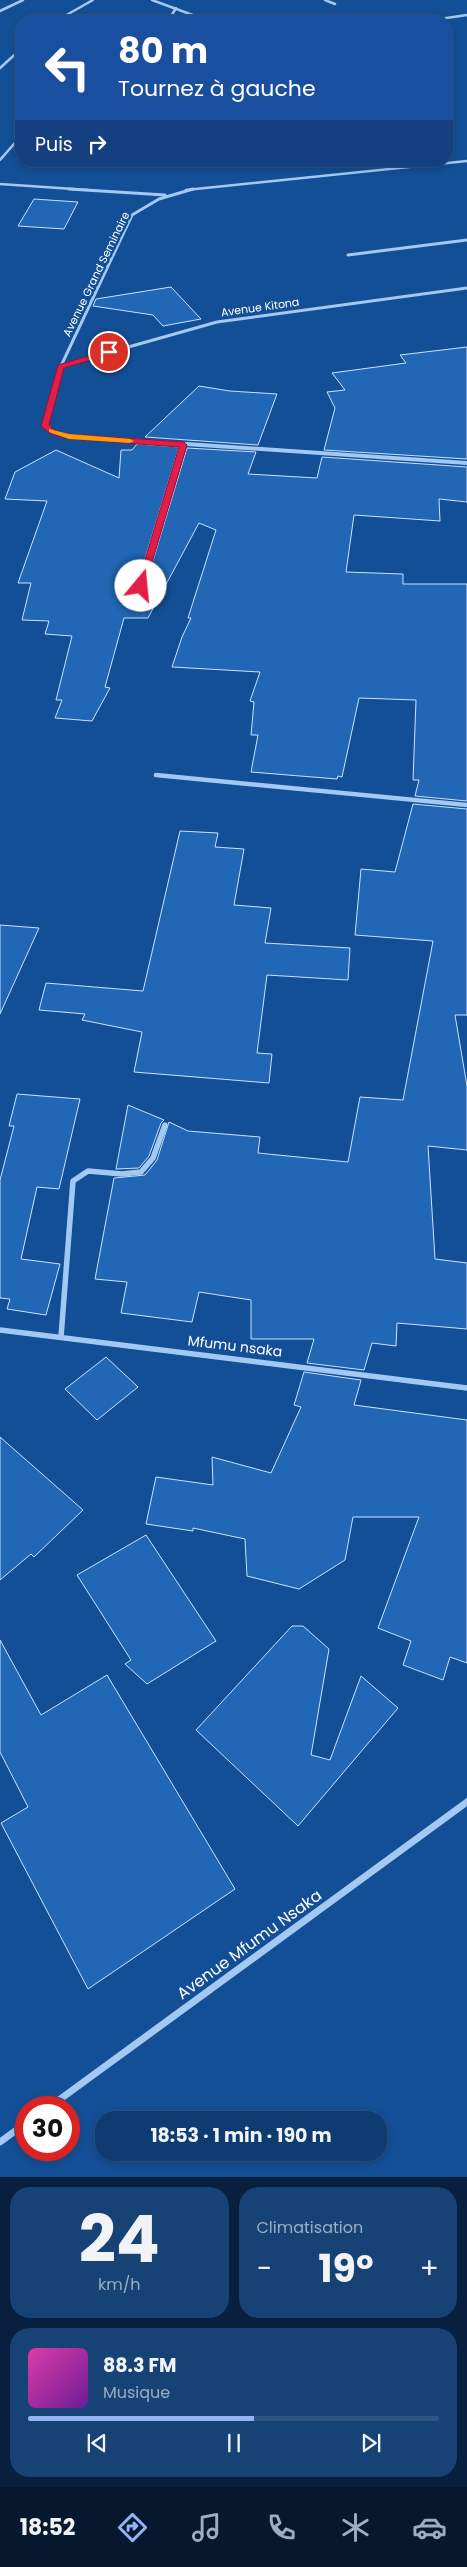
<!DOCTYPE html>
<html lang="fr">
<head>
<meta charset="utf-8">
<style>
	:root { --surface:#0e3b70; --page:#174275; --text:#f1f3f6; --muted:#9badc3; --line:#2e5583; --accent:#95b2f1 }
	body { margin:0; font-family:Poppins,sans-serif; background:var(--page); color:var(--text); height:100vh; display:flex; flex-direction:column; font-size:19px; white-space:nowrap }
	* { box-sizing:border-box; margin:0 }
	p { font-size:16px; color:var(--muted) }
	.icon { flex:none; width:28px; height:28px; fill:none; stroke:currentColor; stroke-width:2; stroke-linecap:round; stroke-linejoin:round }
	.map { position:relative; height:2177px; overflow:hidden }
	.details { display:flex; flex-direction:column; gap:10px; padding:10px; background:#08203e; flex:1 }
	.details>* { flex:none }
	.top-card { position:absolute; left:15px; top:15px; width:438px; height:152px; border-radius:20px; box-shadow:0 2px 8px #0003,0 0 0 1px var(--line); background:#1a4fa0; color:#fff; overflow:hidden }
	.speed { position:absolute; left:15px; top:2096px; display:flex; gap:10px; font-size:25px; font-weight:700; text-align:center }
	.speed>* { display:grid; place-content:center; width:65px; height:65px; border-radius:50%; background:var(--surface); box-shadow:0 2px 8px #0003,0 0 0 1px var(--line); line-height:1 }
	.speed .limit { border:8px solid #d22; background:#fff; color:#111 }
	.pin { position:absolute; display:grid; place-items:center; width:42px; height:42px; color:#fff; margin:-21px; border:2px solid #fff; border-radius:50%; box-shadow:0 1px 5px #0007 }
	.me { position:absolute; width:55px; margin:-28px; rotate:17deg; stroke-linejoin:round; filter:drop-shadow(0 0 4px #0008) }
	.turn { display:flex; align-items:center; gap:18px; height:105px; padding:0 20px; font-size:22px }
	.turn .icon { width:65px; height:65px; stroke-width:2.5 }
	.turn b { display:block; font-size:35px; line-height:42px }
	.then { display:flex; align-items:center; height:48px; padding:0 20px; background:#0003; gap:10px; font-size:19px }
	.big { font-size:38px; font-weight:700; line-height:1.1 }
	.details .card { flex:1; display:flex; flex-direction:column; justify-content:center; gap:8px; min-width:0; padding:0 18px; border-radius:20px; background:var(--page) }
	.details .dial { align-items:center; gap:0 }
	.dial b { font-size:65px; line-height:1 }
	.song { display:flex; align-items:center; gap:15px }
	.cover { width:60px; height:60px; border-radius:8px; background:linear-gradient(135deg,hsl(320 70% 55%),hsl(280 70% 35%)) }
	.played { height:5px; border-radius:2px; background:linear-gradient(90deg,var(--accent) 55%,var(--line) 55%) }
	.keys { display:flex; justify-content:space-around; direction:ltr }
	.heat { display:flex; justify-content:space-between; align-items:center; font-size:28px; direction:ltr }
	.details .tiles { flex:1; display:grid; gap:10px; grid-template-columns:1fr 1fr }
	.card:last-child { grid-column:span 2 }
	.trip { position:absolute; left:95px; top:2111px; width:292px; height:50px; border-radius:20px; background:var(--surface); box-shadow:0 2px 8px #0003,0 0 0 1px var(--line); font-weight:700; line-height:50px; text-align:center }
	.tabs { display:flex; height:80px; justify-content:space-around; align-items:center; background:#06182d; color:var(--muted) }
	.tabs .icon { width:35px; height:35px }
	.tabs .current { color:var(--accent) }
	.tabs b { font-size:22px; color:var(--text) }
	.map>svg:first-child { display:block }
	.building { fill:#2167b5; stroke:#cbe3fd }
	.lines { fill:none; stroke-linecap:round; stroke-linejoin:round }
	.street-far5 { stroke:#a3c9f3; stroke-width:2.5 }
	.street-far4 { stroke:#a3c9f3; stroke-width:3 }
	.street-far3 { stroke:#a3c9f3; stroke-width:4 }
	.street-far2 { stroke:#a3c9f3; stroke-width:4.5 }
	.street-far1 { stroke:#a3c9f3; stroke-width:5.5 }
	.street { stroke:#a3c9f3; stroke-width:7 }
	.route { fill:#e11d48; stroke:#92132f }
	.slow { fill:#f59e0b }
	.labels { text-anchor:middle; stroke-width:5; stroke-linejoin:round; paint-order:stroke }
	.far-street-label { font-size:11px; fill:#fff; stroke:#134f96 }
	.street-label { font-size:14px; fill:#fff; stroke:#134f96 }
	.near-street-label { font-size:16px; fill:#fff; stroke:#134f96 }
</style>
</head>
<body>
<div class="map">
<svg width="467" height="2177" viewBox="0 0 467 2177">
	<rect width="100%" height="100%" fill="#134f96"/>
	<g class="building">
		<path d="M34 199 78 202 64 229 18 226Z"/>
		<path d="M171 287 201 319 163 326 153 315 93 306 96 299Z"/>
		<path d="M467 347V459L324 450 335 408 327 392 345 390 332 373 406 363 400 355Z"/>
		<path d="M199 386 230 391 277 394 258 445 145 437Z"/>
		<path d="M137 444 179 447 137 585 140 590 145 587 187 448 256 452 248 474 317 478 322 457 467 467V502L439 499 440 521 354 515 346 572 403 574V584H467V801L415 796 419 780H413L416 700 359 698 342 777 338 776 337 779 251 772 258 735H251L254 702 250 701 260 672 172 667 182 637 191 618H188L216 530 199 523 148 618H124L105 687 110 688 92 721 55 718 62 700H56L72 636 45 634 49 621 22 620 31 583H18L47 501 5 499 15 472 56 450 119 478 121 450H132Z"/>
		<path d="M413 804 467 809V1015H455L467 1086V1150L428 1146 435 1259 467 1263V1329L397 1323 396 1346 372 1343 364 1370 307 1363 314 1339H251V1300L199 1292 192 1322 121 1313 127 1282 95 1279 114 1178 145 1175 157 1160 169 1122 188 1131 260 1137 258 1153 348 1162 360 1097 403 1100 433 941 355 935 361 869 395 872Z"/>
		<path d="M180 831 218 833 215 847 244 849 234 905 271 908 265 943 350 948 348 980 267 975 257 1053 272 1054 269 1083 134 1072 142 1032 82 1020 85 1014 39 1010 46 983 143 991Z"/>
		<path d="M0 925 39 928 0 1014Z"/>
		<path d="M17 1094 80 1099 59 1189 37 1187 21 1259 60 1264 46 1315 7 1309 10 1299 0 1298V1180L14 1126H9Z"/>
		<path d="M128 1105 164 1120 161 1123 149 1156 139 1168 116 1169Z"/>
		<path d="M106 1357 138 1387 97 1420 65 1389Z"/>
		<path d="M304 1372 361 1380 354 1405 467 1420V1663L450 1657 443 1680 403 1665 411 1641 378 1628 419 1517H353L345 1560 299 1589 247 1576 245 1539 193 1528V1531L146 1524 156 1477 213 1485 212 1457 271 1473 301 1407 294 1405Z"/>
		<path d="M0 1437 83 1510 34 1557 31 1554 0 1580Z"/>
		<path d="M146 1535 216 1641 147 1684 125 1664 131 1660 77 1575Z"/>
		<path d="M292 1626H303L329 1649 311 1755 330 1760 361 1676 398 1708 298 1826 196 1730Z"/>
		<path d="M0 1640 41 1715 107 1675 235 1889 88 1989 1 1823 28 1807 0 1752Z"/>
	</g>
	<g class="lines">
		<g class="street-far5">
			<path d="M152 0 209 21"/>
			<path d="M325 0 335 4"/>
			<path d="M0 11 23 0"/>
			<path d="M56 21 93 0"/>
			<path d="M165 21 170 18 176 8"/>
			<path d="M426 21 467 15"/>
			<path d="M0 68 21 49"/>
			<path d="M0 160 21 136"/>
			<path d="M0 184 88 190"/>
			<path d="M186 190 467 161"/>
		</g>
		<g class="street-far4">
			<path d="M69 189 165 195"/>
			<path d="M348 255 467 240"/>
			<path d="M61 366 217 322 467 288"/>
			<path d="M48 428 45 426 61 366 132 215 159 199 193 189"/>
		</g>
		<g class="street-far3">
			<path d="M46 427 54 433 69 436 467 463"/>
			<path d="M141 586 184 445"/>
		</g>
		<path class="street-far2" d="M156 775 467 805"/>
		<g class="street-far1">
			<path d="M0 1330 467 1388"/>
			<path d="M61 1337 73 1181 88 1171 122 1174 141 1172 153 1158 165 1125"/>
		</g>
		<g class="street">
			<path d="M48 2108 467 1802"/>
			<path d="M0 2142 26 2123"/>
		</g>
	</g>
	<path class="route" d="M109 350 111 354 64 368 49 425 56 431 69 434 184 442 187 445 145 586 141 588 137 586 179 447 69 439 51 434 41 426 58 365Z"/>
	<path class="slow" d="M49 429 69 434 130 439 134 441 130 443 69 439 49 432Z"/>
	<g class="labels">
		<g class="far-street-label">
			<text transform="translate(96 274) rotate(-64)" y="4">Avenue Grand Seminaire</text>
			<text transform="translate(260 307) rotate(-8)" y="4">Avenue Kitona</text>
		</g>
		<g class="street-label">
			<text transform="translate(235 1346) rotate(7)" y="5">Mfumu nsaka</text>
		</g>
		<g class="near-street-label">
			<text transform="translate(249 1944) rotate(-36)" y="6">Avenue Mfumu Nsaka</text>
		</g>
	</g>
</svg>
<div class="speed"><div class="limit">30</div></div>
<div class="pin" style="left:109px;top:352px;background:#d93025"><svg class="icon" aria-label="arrive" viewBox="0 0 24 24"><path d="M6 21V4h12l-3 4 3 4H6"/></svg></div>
<svg class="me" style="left:141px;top:586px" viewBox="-20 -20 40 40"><circle r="19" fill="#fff"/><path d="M0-13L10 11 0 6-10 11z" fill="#e11d48"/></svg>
<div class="trip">18:53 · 1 min · 190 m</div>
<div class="top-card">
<div class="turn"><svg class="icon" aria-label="left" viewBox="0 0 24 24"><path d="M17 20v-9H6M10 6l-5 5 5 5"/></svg><div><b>80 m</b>Tournez à gauche</div></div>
<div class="then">Puis<svg class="icon" aria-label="right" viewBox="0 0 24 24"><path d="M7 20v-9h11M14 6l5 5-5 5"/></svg></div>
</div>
</div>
<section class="details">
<div class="tiles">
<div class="card dial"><b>24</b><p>km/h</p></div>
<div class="card"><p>Climatisation</p>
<div class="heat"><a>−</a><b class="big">19°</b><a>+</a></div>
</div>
<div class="card">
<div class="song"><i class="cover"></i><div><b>88.3 FM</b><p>Musique</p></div></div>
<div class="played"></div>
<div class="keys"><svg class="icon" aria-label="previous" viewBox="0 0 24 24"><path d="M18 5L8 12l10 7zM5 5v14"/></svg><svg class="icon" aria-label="pause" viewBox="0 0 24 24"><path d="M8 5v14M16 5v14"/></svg><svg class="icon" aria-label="next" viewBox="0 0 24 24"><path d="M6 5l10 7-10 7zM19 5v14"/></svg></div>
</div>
</div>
</section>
<nav class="tabs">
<b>18:52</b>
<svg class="icon current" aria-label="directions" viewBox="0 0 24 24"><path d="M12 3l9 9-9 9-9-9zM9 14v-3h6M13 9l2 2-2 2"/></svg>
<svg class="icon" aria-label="music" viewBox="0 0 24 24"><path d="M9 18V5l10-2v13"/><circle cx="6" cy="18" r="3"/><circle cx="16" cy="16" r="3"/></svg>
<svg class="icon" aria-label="phone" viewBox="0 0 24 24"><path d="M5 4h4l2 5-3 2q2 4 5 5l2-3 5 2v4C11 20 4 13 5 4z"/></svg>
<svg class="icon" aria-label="climate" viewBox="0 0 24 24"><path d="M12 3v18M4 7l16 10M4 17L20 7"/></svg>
<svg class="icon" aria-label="car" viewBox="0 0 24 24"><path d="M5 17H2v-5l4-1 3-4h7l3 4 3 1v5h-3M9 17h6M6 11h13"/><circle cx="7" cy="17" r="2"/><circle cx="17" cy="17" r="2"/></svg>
</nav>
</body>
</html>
